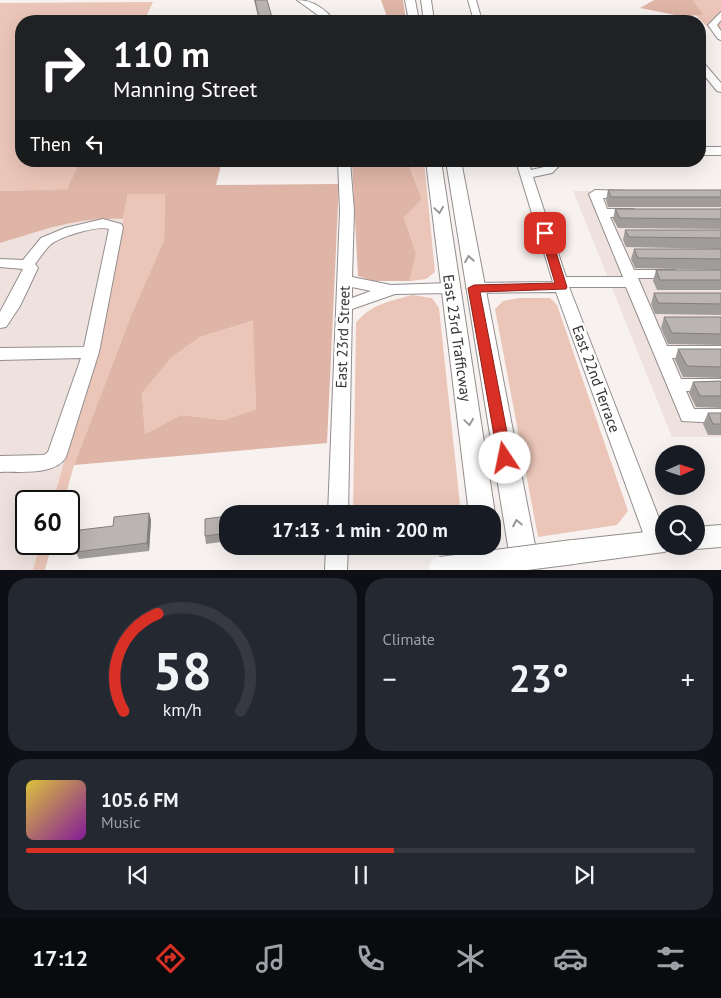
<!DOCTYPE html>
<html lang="en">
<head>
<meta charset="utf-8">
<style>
	:root { --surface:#171b24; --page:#242831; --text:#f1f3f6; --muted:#9ea1a6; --line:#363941; --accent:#d93025 }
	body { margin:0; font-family:"PT Sans",sans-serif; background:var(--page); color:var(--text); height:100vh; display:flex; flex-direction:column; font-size:19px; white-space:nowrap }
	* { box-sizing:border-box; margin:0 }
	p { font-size:16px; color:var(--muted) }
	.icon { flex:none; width:28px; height:28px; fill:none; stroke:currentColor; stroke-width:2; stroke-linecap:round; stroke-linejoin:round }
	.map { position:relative; height:570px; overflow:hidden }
	.drawer { display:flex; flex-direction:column; gap:8px; padding:8px; background:#0d0f14; flex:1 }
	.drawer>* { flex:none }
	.guide { position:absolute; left:15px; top:15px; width:691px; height:152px; border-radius:20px; box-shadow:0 5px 20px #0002; background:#202124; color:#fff; overflow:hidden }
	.needle { width:32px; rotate:87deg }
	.tools { position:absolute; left:655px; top:445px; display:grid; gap:10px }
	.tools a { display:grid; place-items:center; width:50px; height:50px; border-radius:50%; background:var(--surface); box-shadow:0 5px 20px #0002; font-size:25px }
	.speed { position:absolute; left:15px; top:490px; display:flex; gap:10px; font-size:25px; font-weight:700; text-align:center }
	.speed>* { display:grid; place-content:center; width:65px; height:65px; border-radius:50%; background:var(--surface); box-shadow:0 5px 20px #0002; line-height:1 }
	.speed .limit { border:2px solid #111; border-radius:8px; background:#fff; color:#111 }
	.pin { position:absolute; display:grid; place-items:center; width:42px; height:42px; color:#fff; margin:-21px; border-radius:10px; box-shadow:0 2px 8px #0006 }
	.me { position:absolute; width:55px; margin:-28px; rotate:349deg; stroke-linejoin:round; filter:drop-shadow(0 0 4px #0008) }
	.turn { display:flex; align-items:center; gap:18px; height:105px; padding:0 15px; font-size:22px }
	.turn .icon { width:65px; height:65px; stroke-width:2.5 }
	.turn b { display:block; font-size:35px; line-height:42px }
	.then { display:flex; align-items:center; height:48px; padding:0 15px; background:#0003; gap:10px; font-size:19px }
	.big { font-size:38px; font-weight:600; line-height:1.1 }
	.drawer .card { flex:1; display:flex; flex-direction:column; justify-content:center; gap:8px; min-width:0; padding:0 18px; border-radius:20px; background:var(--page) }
	.drawer .dial { align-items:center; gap:0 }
	.dial svg { height:130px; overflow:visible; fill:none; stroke:var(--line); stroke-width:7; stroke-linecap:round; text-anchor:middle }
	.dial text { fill:var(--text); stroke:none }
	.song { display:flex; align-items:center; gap:15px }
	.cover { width:60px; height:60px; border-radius:8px; background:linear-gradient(135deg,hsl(50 70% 55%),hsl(290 70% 35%)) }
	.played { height:5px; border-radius:2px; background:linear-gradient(90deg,var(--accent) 55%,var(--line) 55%) }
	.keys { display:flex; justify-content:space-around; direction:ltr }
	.heat { display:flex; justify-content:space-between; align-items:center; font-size:28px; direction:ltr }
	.drawer .tiles { flex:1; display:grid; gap:8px; grid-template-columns:1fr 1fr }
	.card:last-child { grid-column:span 2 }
	.trip { position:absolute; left:219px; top:505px; width:282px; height:50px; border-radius:20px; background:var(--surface); box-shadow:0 5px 20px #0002; font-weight:600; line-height:50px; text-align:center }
	.tab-bar { display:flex; height:80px; justify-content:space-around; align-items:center; background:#090b0e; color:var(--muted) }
	.tab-bar .icon { width:35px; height:35px }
	.tab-bar .current { color:var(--accent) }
	.tab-bar b { font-size:22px; color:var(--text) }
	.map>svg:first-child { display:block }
	.built { fill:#efe2de }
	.green { fill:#ebc6b8 }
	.forest { fill:#deb5a6; fill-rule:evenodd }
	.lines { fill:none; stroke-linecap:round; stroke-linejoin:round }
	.minor-casing { stroke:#938e8d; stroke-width:2 }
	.major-casing { stroke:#938e8d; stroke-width:2 }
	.minor { fill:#fff; fill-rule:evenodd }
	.major { fill:#fff; fill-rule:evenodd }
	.major-bridge-casing { stroke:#938e8d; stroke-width:26; stroke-linecap:butt }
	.major-bridge { stroke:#fff; stroke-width:24 }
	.wall { fill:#a09c9a }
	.shaded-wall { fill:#827f7d }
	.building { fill:#bab5b3; stroke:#827f7d }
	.oneway { stroke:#999898 }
	.route { fill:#d93025; stroke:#8d1f18 }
	.labels { text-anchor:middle; stroke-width:5; stroke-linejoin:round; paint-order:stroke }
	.street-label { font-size:15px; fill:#333131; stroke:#fff }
</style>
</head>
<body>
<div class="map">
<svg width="721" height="571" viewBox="0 0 721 571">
	<rect width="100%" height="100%" fill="#f7f2f0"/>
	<g class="built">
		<path d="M573 191H721V437H672Z"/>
		<path d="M97 218 123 219 102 328 53 501H26V544H40L33 570 0 571V243L76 220Z"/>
	</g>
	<g class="green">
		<path d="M680 0H721V40Z"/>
		<path d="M153 2 144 21H21V161H80L67 189 0 191V3Z"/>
		<path d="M408 161H424L435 272 426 279 410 281 416 253 404 218 422 199Z"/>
		<path d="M128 194H165L164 240 132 313 74 465 64 501H53L102 328Z"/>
		<path d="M412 295 432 298 439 308 461 514H353L356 323C369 305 391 301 412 295Z"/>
		<path d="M519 298H550L557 305 628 511 617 525 538 537 495 309 503 301Z"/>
		<path d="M254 321 256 409 224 420 181 415 145 434 142 393 172 357 200 337Z"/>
		<path d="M40 544H52L45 570H33Z"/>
		<path d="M362 546H454L377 555Z"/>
	</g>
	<g class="forest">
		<path d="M381 0H403L406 21H386L387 17Z"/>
		<path d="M654 0H692L703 14 685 17 640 8Z"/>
		<path d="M80 161H222L216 185 339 184 327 443 74 465 132 313 164 240 165 194H128L123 219C75 217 45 230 0 243V191L67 189ZM253 321 256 409 224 420 181 415 145 434 142 393 172 357 200 337Z"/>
		<path d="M408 162 422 199 404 218 416 253 410 281H373L358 276 352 163Z"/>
	</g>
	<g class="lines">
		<defs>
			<g id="minor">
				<path d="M297 0C313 0 325 9 335 21H326Z"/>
				<path d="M468 0H476L482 21H474Z"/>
				<path d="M721 12V20L717 25 721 31V40L718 39 708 25Z"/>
				<path d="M700 61 703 62 721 83V92L717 91 700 70Z"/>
				<rect x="700" y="147" width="21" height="8"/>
				<path d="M338 161H350L354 211 352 277 391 285 450 283 458 288 450 293 395 294 352 309 348 514H328L340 211ZM352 287 371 291 352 298Z"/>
				<path d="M516 161H528L531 170 544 167 551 161H564L552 173 533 177 566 277H623L589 194 595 190 631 191 632 194 626 198H603L607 209H634L641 213 634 217H610L634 270H675L682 274 675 278H638L667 346H721V358H672L681 379H721V391H686L694 409H721V423L682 421 626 287H569L664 531V547L657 550 650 547 646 541 556 292 474 293 466 288 474 283 553 282Z"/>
				<path d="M103 219 121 224 123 227 99 352 66 457C55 476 19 471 0 472V456L44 455 48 452 81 358 0 360V348L84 347 109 229C97 225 59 237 50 245 44 251 40 258 35 264L38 268 20 306 6 327 0 328V312L23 269 0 267V259L23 260 41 238 65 228Z"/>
				<path d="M326 546H348L347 571H325Z"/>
			</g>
			<g id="major">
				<path d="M405 0H415L419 21H409Z"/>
				<path d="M421 0H431L434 21H424Z"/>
				<path d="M426 161H441L495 514 492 519V514H469Z"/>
				<path d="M446 161H461L540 571H512Z"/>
				<path d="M721 525V547L696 549 687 546H696V527Z"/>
				<path d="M664 530V546H675L673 549 664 552 573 564 564 560 560 552 564 544 573 540Z"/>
			</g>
		</defs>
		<use href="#minor" class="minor-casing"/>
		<use href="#major" class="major-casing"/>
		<use href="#minor" class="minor"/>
		<use href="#major" class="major"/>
		<defs>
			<path id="major-bridge" d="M441 569 573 552"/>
		</defs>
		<use href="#major-bridge" class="major-bridge-casing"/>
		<use href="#major-bridge" class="major-bridge"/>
	</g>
	<g class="wall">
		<path d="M254 0H267L272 17V21H259Z"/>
		<path d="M608 190H721V207H608L606 200Z"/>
		<path d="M615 209H721V229L618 228 613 219Z"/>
		<path d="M625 230H721V249L626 247 623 240Z"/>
		<path d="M634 249H721V270L635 268 631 259Z"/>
		<path d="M656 270H721V290H657L653 281Z"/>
		<path d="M654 293H721V315L655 314 651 304Z"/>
		<path d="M664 317H721V345L668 344 661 328Z"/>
		<path d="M678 349H721V378L683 377 675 360Z"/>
		<path d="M721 381V408L696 407 689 393 693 382Z"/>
		<path d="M708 413H721V435H708L703 424Z"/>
		<path d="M149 513 151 520 149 551 79 559 76 552 113 526Z"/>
		<path d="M228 516V541L206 544 205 536Z"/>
	</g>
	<path class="shaded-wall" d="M149 513 151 520 149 551 147 543Z"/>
	<g class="building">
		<path d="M255 0H267L272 17H269L270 21H260Z"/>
		<path d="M608 190H721V197H611Z"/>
		<path d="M615 209H721V219L620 218Z"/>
		<path d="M625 230H721V238L629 237Z"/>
		<path d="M634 249H721V259L638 258Z"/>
		<path d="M656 270H721V280H660Z"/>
		<path d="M654 293H721V304L658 303Z"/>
		<path d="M664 317H721V334L672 333Z"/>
		<path d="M678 349H721V367L687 366Z"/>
		<path d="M721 381V396H700L693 382Z"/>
		<path d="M708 413H721V424H713Z"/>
		<path d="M149 513 147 543 76 552 80 530 113 526 114 517Z"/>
		<path d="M228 516V533L205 536V519Z"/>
	</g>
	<defs><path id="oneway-chevron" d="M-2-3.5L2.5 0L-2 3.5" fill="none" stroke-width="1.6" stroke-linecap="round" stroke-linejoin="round" transform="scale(1.25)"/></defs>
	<g class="oneway">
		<use href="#oneway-chevron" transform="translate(439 210) rotate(82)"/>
		<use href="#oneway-chevron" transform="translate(469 259) rotate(-99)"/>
		<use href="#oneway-chevron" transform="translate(469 422) rotate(82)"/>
		<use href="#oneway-chevron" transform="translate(517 523) rotate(-101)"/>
	</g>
	<path class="route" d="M545 229 550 233 567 287 566 289 480 292 512 458 510 462H500L498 458 468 288 474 285 555 283 540 233Z"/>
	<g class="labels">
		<g class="street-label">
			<text transform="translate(343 337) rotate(-88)" y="5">East 23rd Street</text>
			<text transform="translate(457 338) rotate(82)" y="5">East 23rd Trafficway</text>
			<text transform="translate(596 379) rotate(70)" y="5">East 22nd Terrace</text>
		</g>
	</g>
</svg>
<div class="tools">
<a><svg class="needle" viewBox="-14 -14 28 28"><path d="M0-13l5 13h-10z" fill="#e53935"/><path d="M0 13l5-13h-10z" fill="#9ea1a6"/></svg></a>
<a><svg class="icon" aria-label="search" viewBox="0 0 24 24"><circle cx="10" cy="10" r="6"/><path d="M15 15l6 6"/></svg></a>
</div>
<div class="speed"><div class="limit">60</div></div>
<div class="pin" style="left:545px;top:233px;background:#d93025"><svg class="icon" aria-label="arrive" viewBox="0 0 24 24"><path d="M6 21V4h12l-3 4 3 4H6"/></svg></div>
<svg class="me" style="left:505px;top:458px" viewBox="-20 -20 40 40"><circle r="19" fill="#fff"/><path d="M0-13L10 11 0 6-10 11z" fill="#d93025"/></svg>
<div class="trip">17:13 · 1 min · 200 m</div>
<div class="guide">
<div class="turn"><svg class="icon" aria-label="right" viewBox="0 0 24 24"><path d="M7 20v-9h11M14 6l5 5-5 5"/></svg><div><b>110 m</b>Manning Street</div></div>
<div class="then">Then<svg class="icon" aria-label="left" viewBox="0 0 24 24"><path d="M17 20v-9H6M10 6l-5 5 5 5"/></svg></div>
</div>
</div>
<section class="drawer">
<div class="tiles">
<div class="card dial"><svg viewBox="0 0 100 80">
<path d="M14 69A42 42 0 1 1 86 69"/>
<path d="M14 69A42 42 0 0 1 35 9" stroke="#d93025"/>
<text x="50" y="56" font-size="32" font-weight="700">58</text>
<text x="50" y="72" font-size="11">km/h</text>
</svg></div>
<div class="card"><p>Climate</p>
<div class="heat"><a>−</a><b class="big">23°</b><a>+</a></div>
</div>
<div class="card">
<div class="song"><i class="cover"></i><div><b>105.6 FM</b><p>Music</p></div></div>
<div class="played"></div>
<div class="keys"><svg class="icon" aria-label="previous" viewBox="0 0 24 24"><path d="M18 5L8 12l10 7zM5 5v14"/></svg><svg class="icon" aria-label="pause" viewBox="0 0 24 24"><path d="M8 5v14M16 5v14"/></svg><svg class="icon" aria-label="next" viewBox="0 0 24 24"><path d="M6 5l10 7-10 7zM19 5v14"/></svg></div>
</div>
</div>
</section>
<nav class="tab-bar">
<b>17:12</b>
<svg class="icon current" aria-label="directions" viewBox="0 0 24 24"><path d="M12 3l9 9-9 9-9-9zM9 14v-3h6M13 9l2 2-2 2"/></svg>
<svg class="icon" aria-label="music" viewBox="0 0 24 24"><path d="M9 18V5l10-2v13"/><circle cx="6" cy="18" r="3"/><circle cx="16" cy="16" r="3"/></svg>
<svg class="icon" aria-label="phone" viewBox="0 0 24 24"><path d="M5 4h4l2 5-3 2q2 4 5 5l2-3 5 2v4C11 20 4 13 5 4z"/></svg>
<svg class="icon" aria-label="climate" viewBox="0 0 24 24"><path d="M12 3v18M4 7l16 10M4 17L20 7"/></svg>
<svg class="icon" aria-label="car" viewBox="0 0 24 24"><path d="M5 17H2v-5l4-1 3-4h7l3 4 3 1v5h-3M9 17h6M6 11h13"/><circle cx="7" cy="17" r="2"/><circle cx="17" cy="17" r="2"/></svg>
<svg class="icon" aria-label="filters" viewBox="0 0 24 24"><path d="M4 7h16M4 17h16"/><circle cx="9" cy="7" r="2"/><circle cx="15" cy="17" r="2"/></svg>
</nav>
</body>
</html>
